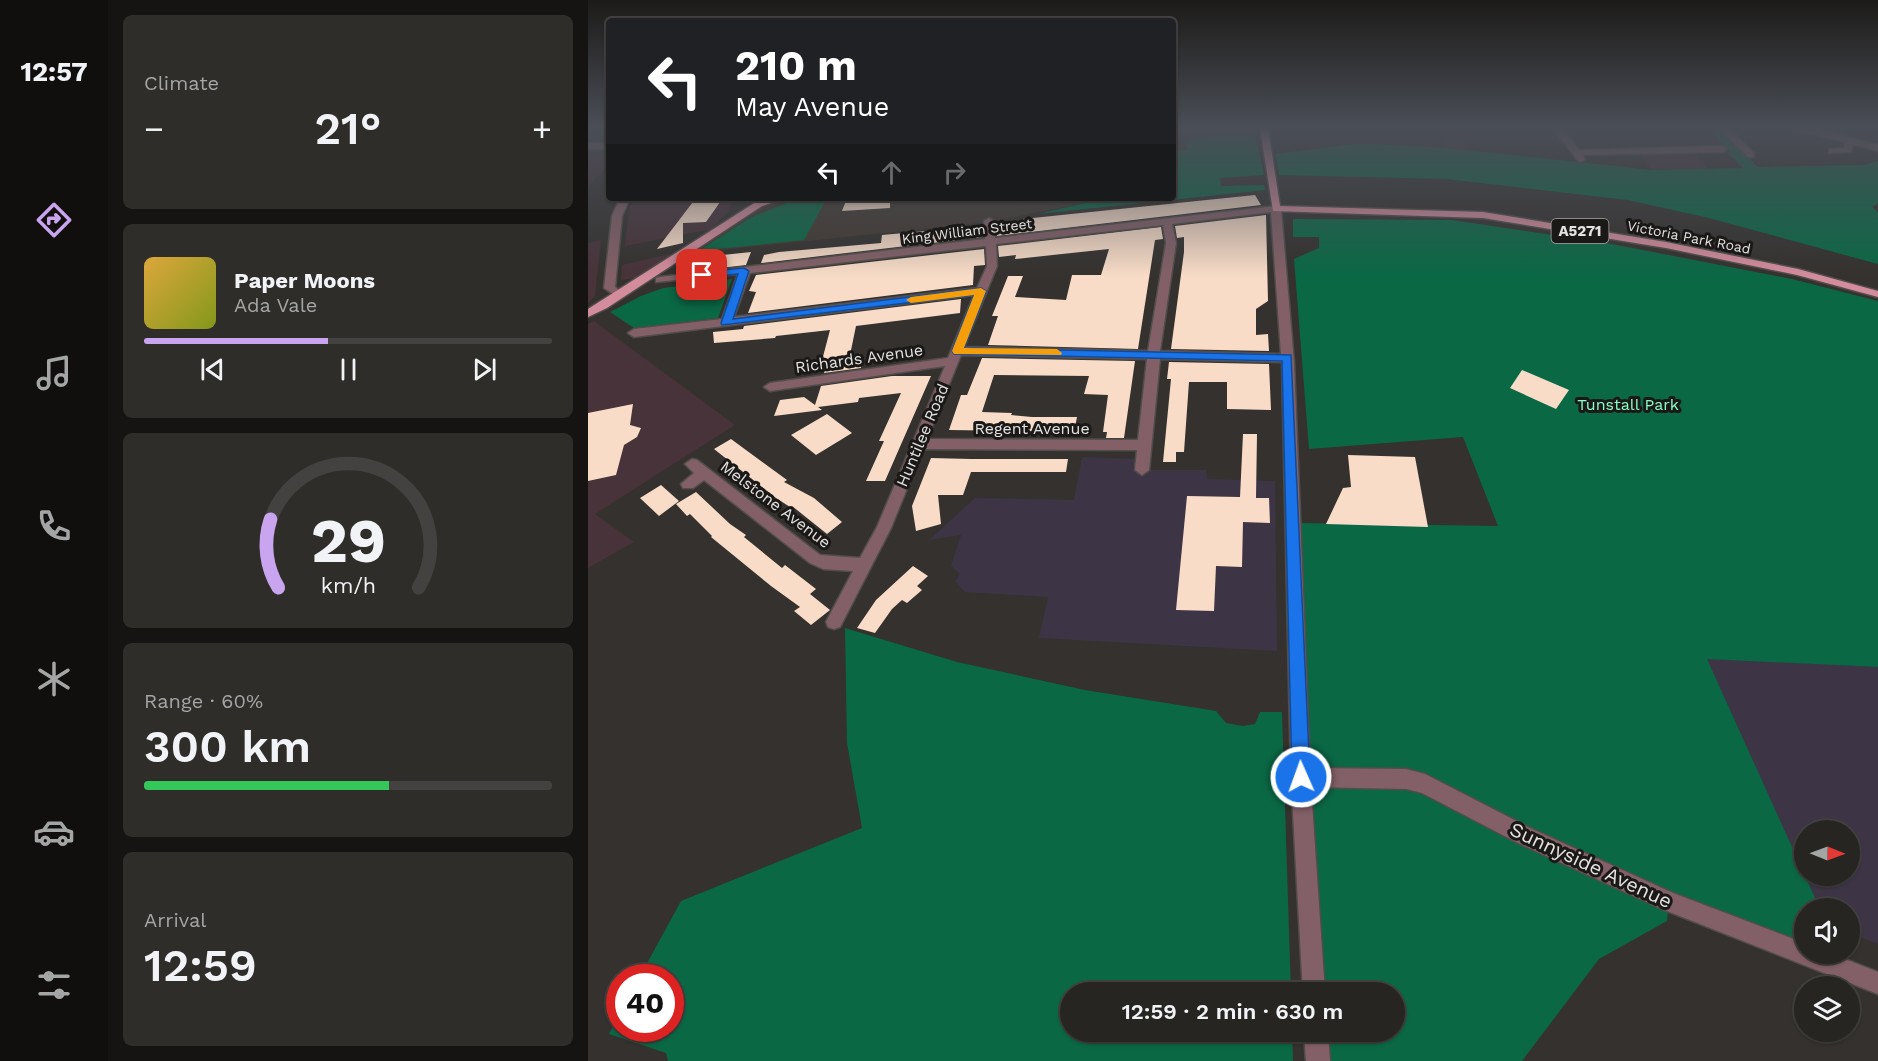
<!DOCTYPE html>
<html lang="en">
<head>
<meta charset="utf-8">
<style>
	:root { --surface:#272522; --page:#2f2d2a; --text:#f1f3f6; --muted:#a4a5a5; --line:#434240; --accent:#c8a5ee }
	body { margin:0; font-family:"Work Sans",sans-serif; background:var(--page); color:var(--text); height:100vh; display:flex; flex-direction:column; font-size:22px; white-space:nowrap }
	* { box-sizing:border-box; margin:0 }
	p { font-size:20px; color:var(--muted) }
	.icon { flex:none; width:33px; height:33px; fill:none; stroke:currentColor; stroke-width:2; stroke-linecap:round; stroke-linejoin:round }
	.map { position:relative; flex:1; overflow:hidden }
	.drawer { display:flex; flex-direction:column; gap:15px; padding:15px; background:#151413; width:480px }
	.drawer>* { flex:none }
	.banner { position:absolute; left:18px; top:18px; width:570px; height:183px; border-radius:6px; box-shadow:0 2px 4px #0004,0 0 0 2px var(--line); background:#202124; color:#fff; overflow:hidden }
	.needle { width:39px; rotate:91deg }
	.controls { position:absolute; left:1206px; top:820px; display:grid; gap:12px }
	.controls a { display:grid; place-items:center; width:66px; height:66px; border-radius:50%; background:var(--surface); box-shadow:0 2px 4px #0004,0 0 0 2px var(--line); font-size:30px }
	.speed { position:absolute; left:18px; top:964px; display:flex; gap:12px; font-size:30px; font-weight:700; text-align:center }
	.speed>* { display:grid; place-content:center; width:78px; height:78px; border-radius:50%; background:var(--surface); box-shadow:0 2px 4px #0004,0 0 0 2px var(--line); line-height:1 }
	.speed .limit { border:9px solid #d22; background:#fff; color:#111 }
	.pin { position:absolute; display:grid; place-items:center; width:51px; height:51px; color:#fff; margin:-26px; border-radius:12px; box-shadow:0 3px 9px #0006 }
	.me { position:absolute; width:66px; margin:-33px; rotate:358deg; stroke-linejoin:round; filter:drop-shadow(0 0 4px #0008) }
	.turn { display:flex; align-items:center; gap:21px; height:126px; padding:0 30px; font-size:27px }
	.turn .icon { width:78px; height:78px; stroke-width:2.5 }
	.turn b { display:block; font-size:42px; line-height:51px }
	.lanes { display:flex; align-items:center; height:57px; padding:0 30px; background:#0003; justify-content:center; gap:30px; direction:ltr }
	.lanes .off { opacity:.35 }
	.big { font-size:45px; font-weight:600; line-height:1.1 }
	.drawer .card { flex:1; display:flex; flex-direction:column; justify-content:center; gap:9px; min-width:0; padding:0 21px; border-radius:9px; background:var(--page) }
	.drawer .dial { align-items:center; gap:0 }
	.dial svg { height:156px; overflow:visible; fill:none; stroke:var(--line); stroke-width:7; stroke-linecap:round; text-anchor:middle }
	.dial text { fill:var(--text); stroke:none }
	.song { display:flex; align-items:center; gap:18px }
	.cover { width:72px; height:72px; border-radius:9px; background:linear-gradient(135deg,hsl(40 70% 55%),hsl(70 70% 35%)) }
	.played { height:6px; border-radius:3px; background:linear-gradient(90deg,var(--accent) 45%,var(--line) 45%) }
	.keys { display:flex; justify-content:space-around; direction:ltr }
	.heat { display:flex; justify-content:space-between; align-items:center; font-size:33px; direction:ltr }
	.charge { height:9px; border-radius:4px; background:linear-gradient(90deg,#34c759 60%,var(--line) 0) }
	.trip { position:absolute; left:472px; top:982px; width:345px; height:60px; border-radius:30px; background:var(--surface); box-shadow:0 2px 4px #0004,0 0 0 2px var(--line); font-weight:600; line-height:60px; text-align:center }
	main { display:flex; flex:1; min-height:0 }
	.dock { display:flex; flex-direction:column; width:108px; justify-content:space-around; align-items:center; background:#100f0e; color:var(--muted) }
	.dock .icon { width:42px; height:42px }
	.dock .on { color:var(--accent) }
	.dock b { font-size:27px; color:var(--text) }
	.map>svg:first-child { display:block }
	.built { fill:#423932 }
	.industrial { fill:#473339 }
	.education { fill:#3d3546 }
	.green { fill:#0a6845 }
	.building { fill:#f8dcc7 }
	.lines { fill:none; stroke-linecap:round; stroke-linejoin:round }
	.minor-casing { stroke:#504d4a; stroke-width:3 }
	.major-casing { stroke:#504d4a; stroke-width:3 }
	.minor { fill:#836067; fill-rule:evenodd }
	.major { fill:#d38c9c; fill-rule:evenodd }
	.route { fill:#1a73e8; stroke:#114b97; stroke-width:1.5 }
	.slow { fill:#f59e0b }
	.labels { text-anchor:middle; stroke-width:6; stroke-linejoin:round; paint-order:stroke }
	.far-street-label { font-size:14px; fill:#e4e2e0; stroke:#1b1918 }
	.shield { fill:#1b1918; stroke:#a8a6a4; stroke-width:1.5 }
	.shield-label { font-size:15px; font-weight:bold; fill:#e4e2e0 }
	.street-label { font-size:16px; fill:#e4e2e0; stroke:#1b1918 }
	.park-label { font-size:16px; fill:#88fdc5; stroke:#1b1918 }
	.near-street-label { font-size:20px; fill:#e4e2e0; stroke:#1b1918 }
</style>
</head>
<body>
<main>
<nav class="dock">
<b>12:57</b>
<svg class="icon on" aria-label="directions" viewBox="0 0 24 24"><path d="M12 3l9 9-9 9-9-9zM9 14v-3h6M13 9l2 2-2 2"/></svg>
<svg class="icon" aria-label="music" viewBox="0 0 24 24"><path d="M9 18V5l10-2v13"/><circle cx="6" cy="18" r="3"/><circle cx="16" cy="16" r="3"/></svg>
<svg class="icon" aria-label="phone" viewBox="0 0 24 24"><path d="M5 4h4l2 5-3 2q2 4 5 5l2-3 5 2v4C11 20 4 13 5 4z"/></svg>
<svg class="icon" aria-label="climate" viewBox="0 0 24 24"><path d="M12 3v18M4 7l16 10M4 17L20 7"/></svg>
<svg class="icon" aria-label="car" viewBox="0 0 24 24"><path d="M5 17H2v-5l4-1 3-4h7l3 4 3 1v5h-3M9 17h6M6 11h13"/><circle cx="7" cy="17" r="2"/><circle cx="17" cy="17" r="2"/></svg>
<svg class="icon" aria-label="filters" viewBox="0 0 24 24"><path d="M4 7h16M4 17h16"/><circle cx="9" cy="7" r="2"/><circle cx="15" cy="17" r="2"/></svg>
</nav>
<section class="drawer">
<div class="card"><p>Climate</p>
<div class="heat"><a>−</a><b class="big">21°</b><a>+</a></div>
</div>
<div class="card">
<div class="song"><i class="cover"></i><div><b>Paper Moons</b><p>Ada Vale</p></div></div>
<div class="played"></div>
<div class="keys"><svg class="icon" aria-label="previous" viewBox="0 0 24 24"><path d="M18 5L8 12l10 7zM5 5v14"/></svg><svg class="icon" aria-label="pause" viewBox="0 0 24 24"><path d="M8 5v14M16 5v14"/></svg><svg class="icon" aria-label="next" viewBox="0 0 24 24"><path d="M6 5l10 7-10 7zM19 5v14"/></svg></div>
</div>
<div class="card dial"><svg viewBox="0 0 100 80">
<path d="M14 69A42 42 0 1 1 86 69"/>
<path d="M14 69A42 42 0 0 1 10 34" stroke="#c8a5ee"/>
<text x="50" y="56" font-size="32" font-weight="700">29</text>
<text x="50" y="72" font-size="11">km/h</text>
</svg></div>
<div class="card"><p>Range · 60%</p><b class="big">300 km</b><div class="charge"></div></div>
<div class="card"><p>Arrival</p><b class="big">12:59</b></div>
</section>
<div class="map">
<svg width="1290" height="1061" viewBox="0 0 1290 1061">
	<rect width="100%" height="100%" fill="#34312e"/>
	<g class="built">
		<path d="M585 128H667V133L602 137 603 141 598 142 601 150 585 151Z"/>
		<path d="M193 198H519L402 222 94 254 154 214Z"/>
	</g>
	<g class="industrial">
		<path d="M847 128H870L883 152 858 148Z"/>
		<path d="M0 149 21 150V164L0 187Z"/>
		<path d="M1106 154 1121 169 1064 170 1051 155Z"/>
		<path d="M46 198H146L140 212 123 229 37 246 41 209Z"/>
		<path d="M13 240 7 296 0 303V243Z"/>
		<path d="M90 252 48 278 33 280 34 265Z"/>
		<path d="M6 321 147 425 7 514 46 542 0 568V324Z"/>
	</g>
	<g class="education">
		<path d="M494 457 547 459 545 470H618L619 479 687 481 689 651 451 638 460 597 377 592 367 581 372 574 363 566 373 535 341 540 387 498 486 500Z"/>
		<path d="M1118 658 1290 667V944L1262 933V909H1232L1217 876H1262V831H1216V875Z"/>
	</g>
	<g class="green">
		<path d="M1118 128H1130L1170 167 1276 165 1290 161V203L1284 207 1290 212V264L1121 218 1040 200 859 179 691 175 688 154 766 144H788L858 148 1064 170 1155 168 1140 153 1143 152Z"/>
		<path d="M667 133 676 175 632 178 633 186 676 185 677 190 450 214 519 198H585V151L600 150 598 142 603 141 602 137Z"/>
		<path d="M211 198H239L216 240 110 251 162 218Z"/>
		<path d="M705 219 864 220 1024 244 1204 279 1290 301V667L1119 659 1232 909H1216V954H1252L1260 971 1081 902 1079 921 1011 959 934 1061H732L731 1032H807V993H728L709 523 910 526 875 437 721 449 706 259 731 248V237H705Z"/>
		<path d="M144 279 130 318 46 328 22 312 53 296 75 288Z"/>
		<path d="M257 628 369 662 497 690 628 711 638 723 655 726 667 724 672 712H694L703 993H483V1032H704L705 1061H80L78 1053 21 1034 31 1015 32 1029H82V978H51L93 901 274 828 259 743Z"/>
	</g>
	<g class="building">
		<path d="M667 195 673 205 409 236 408 224 436 222 435 219Z"/>
		<path d="M108 198H135L118 222 95 223V243L69 249Z"/>
		<path d="M259 198H302V208L254 211Z"/>
		<path d="M678 215 680 301 668 309V335L680 334 681 351 583 349 596 252V237L589 238 587 226Z"/>
		<path d="M394 226 395 237 173 263 176 255 191 252 293 243 294 235Z"/>
		<path d="M573 227 575 239 567 240 550 349 400 345 410 316H404L420 276H435L427 297 478 300 484 275H513L521 249 427 259 428 255 411 257 410 246Z"/>
		<path d="M396 249 397 265 386 266 385 285 160 313 168 292 161 291 168 275Z"/>
		<path d="M163 252 158 265 90 273 97 259Z"/>
		<path d="M373 299 372 313 268 326 262 355 272 353 273 368 236 373 238 367 232 368 242 330 188 336 187 338 126 343 125 332 155 329 156 326Z"/>
		<path d="M394 358 547 361 536 438H518L519 432H515L520 395 496 394 501 376 406 375 394 412 424 413 423 415 444 417H489L486 432 361 430 373 395H379Z"/>
		<path d="M581 362 681 364 683 410 639 409V382H601L596 452H588V462H575L583 379H579Z"/>
		<path d="M934 370 981 390 968 409 922 388Z"/>
		<path d="M304 376H343L297 481H278L296 441H291L313 393 271 398 270 402 230 407 234 410 186 416 192 400 216 397 227 405 233 386Z"/>
		<path d="M45 404 42 425 53 428 49 437 36 445 28 475 0 481V413Z"/>
		<path d="M239 414 264 433 228 455 203 435Z"/>
		<path d="M655 434H669L668 498H681L682 523 655 522 654 567 628 566 626 611 588 610 599 496 652 497Z"/>
		<path d="M143 439 199 480 196 482 226 498 254 522 239 534 204 506 202 507 188 498 126 449Z"/>
		<path d="M760 455 827 457 840 527 738 524 755 488 763 487Z"/>
		<path d="M343 458 383 459H480L478 472H383L375 495H350L353 524 328 531 324 506Z"/>
		<path d="M73 485 91 501 71 516 52 498Z"/>
		<path d="M108 492 142 524 158 535 156 537 194 568 197 565 228 589 222 594 242 610 223 625 206 611 212 607 183 586 123 537 124 536 102 514 99 516 88 504Z"/>
		<path d="M325 566 340 576 329 586 334 590 319 603 314 600 304 609 287 633 269 628 288 600Z"/>
	</g>
	<g class="lines">
		<defs>
			<g id="minor">
				<path d="M965 128H974L991 150 1135 146 1139 149 1135 152 995 155 997 159 993 162 990 161Z"/>
				<path d="M1131 128H1140L1166 153V157H1160Z"/>
				<path d="M1208 128H1226L1290 145V151L1265 144 1263 152 1241 153V149L1256 148 1257 142 1226 134 1205 133V129Z"/>
				<rect x="0" y="143" width="21" height="6"/>
				<path d="M32 198H42L34 216 27 287 37 295 31 298 16 288 24 216Z"/>
				<path d="M456 198H482C476 203 462 203 456 198Z"/>
				<path d="M688 206 693 209 706 363 722 768 818 769 837 774 942 828 1085 893 1216 943V954H1244L1290 972V994L1074 909 928 842 834 793 818 789 723 787 737 993H715L703 777 694 362 572 359 561 470 554 475 547 470 549 450 335 449 303 528 252 627 246 629 240 627 238 622 265 571 235 569 222 563 116 480 105 488H95L93 484 106 473 97 464 104 459 109 460 232 555 272 558 289 527 357 366 182 391 176 387 182 383 360 358 386 295 46 337 40 333 46 329 134 319 150 274 68 282V278L72 277 397 239 396 221 401 218 406 221 407 238ZM683 212 693 354 572 351 588 243 584 224ZM575 225 578 243 560 351 376 347 409 266 408 244ZM398 246 399 266 389 288 146 317 162 273ZM373 355 559 359 550 440 339 439Z"/>
				<path d="M716 1032H740L742 1061H718Z"/>
			</g>
			<g id="major">
				<path d="M672 128H680L692 206 895 212 1078 242 1210 269 1290 291V297L1209 275 1078 248 895 218 685 211Z"/>
				<path d="M182 198H198L174 206 19 308 0 317V309L168 202Z"/>
			</g>
		</defs>
		<use href="#minor" class="minor-casing"/>
		<use href="#major" class="major-casing"/>
		<use href="#minor" class="minor"/>
		<use href="#major" class="major"/>
	</g>
	<linearGradient id="sky" x2="0" y2="1"><stop stop-color="#1d1b19"/><stop offset="0.46" stop-color="#4a4e57"/><stop offset="1" stop-color="#4a4e57" stop-opacity="0"/></linearGradient>
	<rect width="1290" height="277" fill="url(#sky)"/>
	<path class="route" d="M156 268 161 271 145 319 393 288 398 291 376 348 703 355 722 777 719 783 713 786 707 783 704 777 694 361 366 354 364 351 386 295 134 325 133 323 150 274 114 278 109 275 114 272Z"/>
	<path class="slow" d="M393 288 398 291 376 348 469 349 474 353 473 355 366 354 364 351 386 295 323 303 318 300 323 297Z"/>
	<g class="labels">
		<g class="far-street-label">
			<text transform="translate(379 231) rotate(-7)" y="5">King William Street</text>
			<text transform="translate(1101 237) rotate(11)" y="5">Victoria Park Road</text>
		</g>
		<rect class="shield" x="963.5" y="219" width="57" height="24" rx="4.5"/>
		<g class="shield-label">
			<text x="992" y="236">A5271</text>
		</g>
		<g class="street-label">
			<text transform="translate(271 358) rotate(-8)" y="6">Richards Avenue</text>
			<text x="444" y="434">Regent Avenue</text>
			<text transform="translate(334 435) rotate(-67)" y="6">Huntilee Road</text>
			<text transform="translate(188 504) rotate(37)" y="6">Melstone Avenue</text>
		</g>
		<g class="park-label">
			<text x="1040" y="410">Tunstall Park</text>
		</g>
		<g class="near-street-label">
			<text transform="translate(1003 865) rotate(25)" y="7">Sunnyside Avenue</text>
		</g>
	</g>
</svg>
<div class="controls">
<a><svg class="needle" viewBox="-14 -14 28 28"><path d="M0-13l5 13h-10z" fill="#e53935"/><path d="M0 13l5-13h-10z" fill="#a4a5a5"/></svg></a>
<a><svg class="icon" aria-label="sound" viewBox="0 0 24 24"><path d="M4 9h4l5-4v14l-5-4H4zM17 9q2 3 0 6"/></svg></a>
<a><svg class="icon" aria-label="layers" viewBox="0 0 24 24"><path d="M12 4l9 5-9 5-9-5zM3 14l9 5 9-5"/></svg></a>
</div>
<div class="speed"><div class="limit">40</div></div>
<div class="pin" style="left:114px;top:275px;background:#d93025"><svg class="icon" aria-label="arrive" viewBox="0 0 24 24"><path d="M6 21V4h12l-3 4 3 4H6"/></svg></div>
<svg class="me" style="left:713px;top:777px" viewBox="-20 -20 40 40"><circle r="17" fill="#1a73e8" stroke="#fff" stroke-width="3"/><path d="M0-11L8 9 0 5-8 9z" fill="#fff"/></svg>
<div class="trip">12:59 · 2 min · 630 m</div>
<div class="banner">
<div class="turn"><svg class="icon" aria-label="left" viewBox="0 0 24 24"><path d="M17 20v-9H6M10 6l-5 5 5 5"/></svg><div><b>210 m</b>May Avenue</div></div>
<div class="lanes"><svg class="icon" aria-label="left" viewBox="0 0 24 24"><path d="M17 20v-9H6M10 6l-5 5 5 5"/></svg><svg class="icon off" aria-label="ahead" viewBox="0 0 24 24"><path d="M12 20V5M6 11l6-6 6 6"/></svg><svg class="icon off" aria-label="right" viewBox="0 0 24 24"><path d="M7 20v-9h11M14 6l5 5-5 5"/></svg></div>
</div>
</div>
</main>
</body>
</html>
